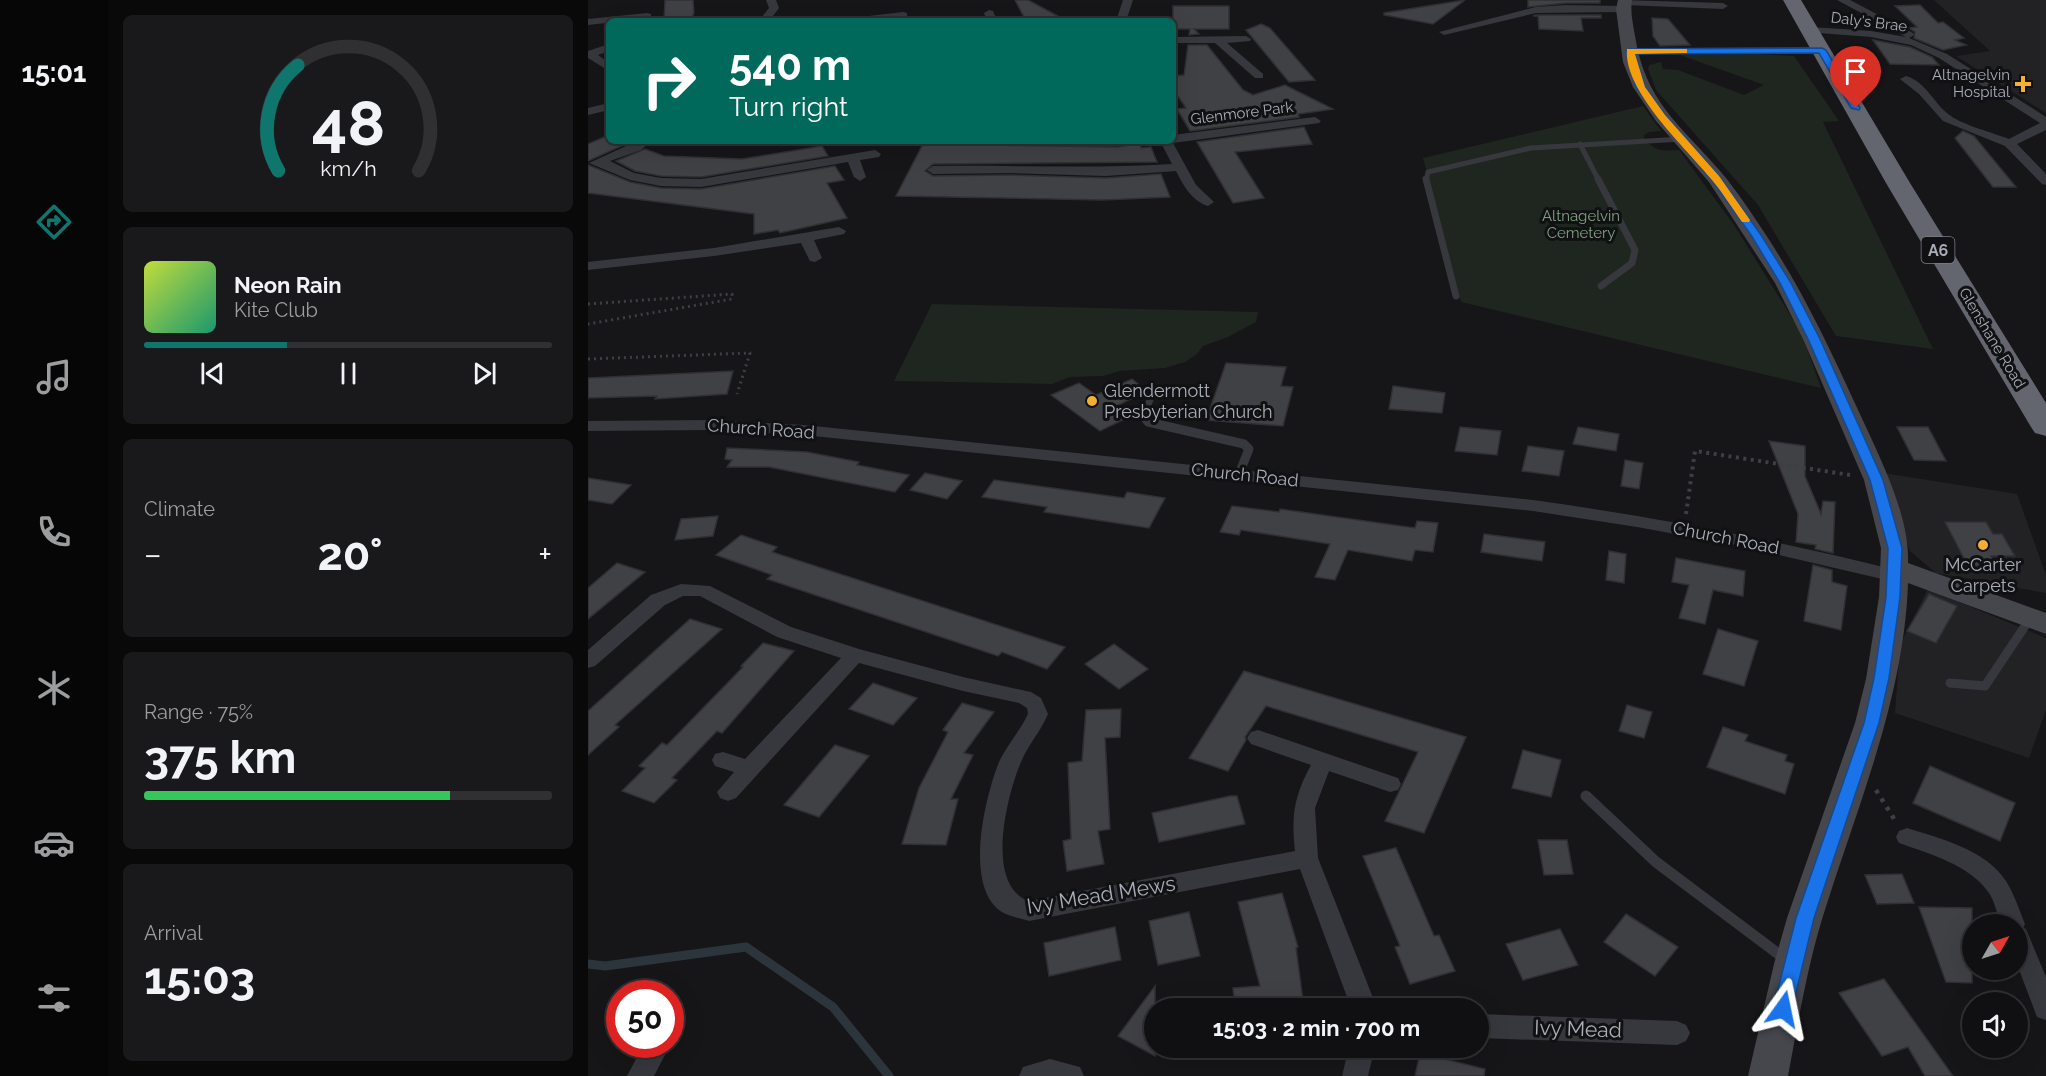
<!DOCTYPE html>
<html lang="en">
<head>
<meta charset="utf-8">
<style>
	:root { --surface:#101012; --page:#19191b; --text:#f1f3f6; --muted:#9c9d9f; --line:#303032; --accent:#0f766e }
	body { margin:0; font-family:Raleway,sans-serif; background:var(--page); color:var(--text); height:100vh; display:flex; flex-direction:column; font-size:22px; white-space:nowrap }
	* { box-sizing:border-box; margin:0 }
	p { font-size:20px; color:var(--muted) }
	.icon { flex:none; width:33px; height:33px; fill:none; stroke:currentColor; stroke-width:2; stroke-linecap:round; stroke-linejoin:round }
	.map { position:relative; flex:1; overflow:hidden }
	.drawer { display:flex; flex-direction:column; gap:15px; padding:15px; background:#09090a; width:480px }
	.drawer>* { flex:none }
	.top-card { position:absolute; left:18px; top:18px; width:570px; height:126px; border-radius:9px; box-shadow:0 6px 24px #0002,0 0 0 2px var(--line); background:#00695c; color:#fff; overflow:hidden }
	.needle { width:39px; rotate:51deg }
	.fabs { position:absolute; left:1374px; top:914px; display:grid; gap:12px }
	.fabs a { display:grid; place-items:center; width:66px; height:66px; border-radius:50%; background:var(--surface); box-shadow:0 6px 24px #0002,0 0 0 2px var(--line); font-size:30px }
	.speed { position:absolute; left:18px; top:980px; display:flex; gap:12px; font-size:30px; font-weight:700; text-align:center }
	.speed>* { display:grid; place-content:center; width:78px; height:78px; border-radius:50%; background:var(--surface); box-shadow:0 6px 24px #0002,0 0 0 2px var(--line); line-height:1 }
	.speed .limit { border:9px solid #d22; background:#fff; color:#111 }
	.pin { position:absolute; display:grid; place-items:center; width:51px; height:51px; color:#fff; margin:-62px -26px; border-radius:50% 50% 50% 0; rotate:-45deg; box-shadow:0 0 6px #0007 }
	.pin .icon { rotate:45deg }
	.me { position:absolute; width:66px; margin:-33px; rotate:12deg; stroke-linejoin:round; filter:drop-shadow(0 0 4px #0008) }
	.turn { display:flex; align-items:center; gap:21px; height:126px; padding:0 24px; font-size:27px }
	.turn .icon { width:78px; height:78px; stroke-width:2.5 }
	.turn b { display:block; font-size:42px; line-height:51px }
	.big { font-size:45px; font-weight:700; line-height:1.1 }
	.drawer .tile { flex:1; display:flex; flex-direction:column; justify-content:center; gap:9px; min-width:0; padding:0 21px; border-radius:9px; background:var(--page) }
	.drawer .dial { align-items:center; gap:0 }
	.dial svg { height:156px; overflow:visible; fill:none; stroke:var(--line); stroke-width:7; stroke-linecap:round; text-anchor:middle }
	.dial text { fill:var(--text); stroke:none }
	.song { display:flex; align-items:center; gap:18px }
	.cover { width:72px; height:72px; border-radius:9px; background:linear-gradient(135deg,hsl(70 70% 55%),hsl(160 70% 35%)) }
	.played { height:6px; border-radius:3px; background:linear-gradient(90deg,var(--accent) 35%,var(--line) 35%) }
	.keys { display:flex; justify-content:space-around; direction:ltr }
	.heat { display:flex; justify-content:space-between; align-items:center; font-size:33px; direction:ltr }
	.charge { height:9px; border-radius:4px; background:linear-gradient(90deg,#34c759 75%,var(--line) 0) }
	.trip { position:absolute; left:556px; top:998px; width:345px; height:60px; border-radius:30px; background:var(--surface); box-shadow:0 6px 24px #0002,0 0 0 2px var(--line); font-weight:700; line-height:60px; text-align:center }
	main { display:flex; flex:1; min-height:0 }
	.menu { display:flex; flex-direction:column; width:108px; justify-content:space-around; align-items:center; background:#060607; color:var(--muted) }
	.menu .icon { width:42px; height:42px }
	.menu .current { color:var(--accent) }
	.menu b { font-size:27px; color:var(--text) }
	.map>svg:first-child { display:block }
	.built { fill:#222225 }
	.green { fill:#1e261f }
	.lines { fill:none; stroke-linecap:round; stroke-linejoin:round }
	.stream { stroke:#2c353c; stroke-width:9 }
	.building { fill:#404145; stroke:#303034; stroke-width:1.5 }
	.path-far2 { stroke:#3d3f44; stroke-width:3; stroke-dasharray:2 4; stroke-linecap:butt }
	.path-far1 { stroke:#3d3f44; stroke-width:4; stroke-dasharray:3 4.5; stroke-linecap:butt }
	.path { stroke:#3d3f44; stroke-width:4.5; stroke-dasharray:4 6; stroke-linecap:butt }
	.lane-far3 { stroke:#37383d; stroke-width:5 }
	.lane-far2 { stroke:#37383d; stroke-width:7 }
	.lane-far1 { stroke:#37383d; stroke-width:9 }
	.lane { stroke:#37383d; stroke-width:11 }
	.street { fill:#37383d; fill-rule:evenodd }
	.secondary { fill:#45474d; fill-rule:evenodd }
	.highway { fill:#63666e; fill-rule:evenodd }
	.route { fill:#1a73e8; stroke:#114b97; stroke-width:1.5 }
	.slow { fill:#f59e0b }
	.poi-dot { fill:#f2b134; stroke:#111113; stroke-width:2 }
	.labels { text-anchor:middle; stroke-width:6; stroke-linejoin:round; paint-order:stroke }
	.far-street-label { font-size:15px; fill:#a8adb8; stroke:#111113 }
	.far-poi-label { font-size:15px; fill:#a8adb8; stroke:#111113; text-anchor:end }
	.far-park-label { font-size:15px; fill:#7fa381; stroke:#111113 }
	.shield { fill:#111113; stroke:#7b7e86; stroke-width:1.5 }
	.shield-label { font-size:16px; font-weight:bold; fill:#a8adb8 }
	.poi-label { font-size:18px; fill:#a8adb8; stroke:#111113; text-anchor:start }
	.street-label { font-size:18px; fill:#a8adb8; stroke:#111113 }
	.near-street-label { font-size:21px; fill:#a8adb8; stroke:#111113 }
</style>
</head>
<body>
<main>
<nav class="menu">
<b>15:01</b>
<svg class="icon current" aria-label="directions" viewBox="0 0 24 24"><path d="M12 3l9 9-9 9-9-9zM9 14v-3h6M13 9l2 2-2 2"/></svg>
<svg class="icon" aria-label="music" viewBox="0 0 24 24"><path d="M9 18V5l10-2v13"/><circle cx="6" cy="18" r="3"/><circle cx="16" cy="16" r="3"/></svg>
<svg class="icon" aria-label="phone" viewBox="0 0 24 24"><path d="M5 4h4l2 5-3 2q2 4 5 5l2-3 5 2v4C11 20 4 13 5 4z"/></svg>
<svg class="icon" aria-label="climate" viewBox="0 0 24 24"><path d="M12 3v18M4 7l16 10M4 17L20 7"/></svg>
<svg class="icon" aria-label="car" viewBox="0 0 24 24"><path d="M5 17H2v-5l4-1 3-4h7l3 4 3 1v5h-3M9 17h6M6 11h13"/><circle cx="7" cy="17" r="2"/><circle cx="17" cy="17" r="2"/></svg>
<svg class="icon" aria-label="filters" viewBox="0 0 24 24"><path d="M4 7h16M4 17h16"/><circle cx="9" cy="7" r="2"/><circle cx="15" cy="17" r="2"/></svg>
</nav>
<section class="drawer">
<div class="tile dial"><svg viewBox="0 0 100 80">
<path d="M14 69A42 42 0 1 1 86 69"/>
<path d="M14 69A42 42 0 0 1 24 15" stroke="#0f766e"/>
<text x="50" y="56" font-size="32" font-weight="700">48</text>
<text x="50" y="72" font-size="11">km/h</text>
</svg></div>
<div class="tile">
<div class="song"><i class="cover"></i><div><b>Neon Rain</b><p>Kite Club</p></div></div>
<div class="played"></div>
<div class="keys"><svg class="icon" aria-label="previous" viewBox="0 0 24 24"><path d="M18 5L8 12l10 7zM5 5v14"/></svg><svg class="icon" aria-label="pause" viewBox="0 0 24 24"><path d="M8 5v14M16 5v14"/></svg><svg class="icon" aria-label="next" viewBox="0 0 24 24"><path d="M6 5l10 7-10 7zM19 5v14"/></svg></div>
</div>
<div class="tile"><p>Climate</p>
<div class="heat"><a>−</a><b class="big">20°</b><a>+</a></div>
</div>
<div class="tile"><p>Range · 75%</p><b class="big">375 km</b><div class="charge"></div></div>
<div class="tile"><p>Arrival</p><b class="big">15:03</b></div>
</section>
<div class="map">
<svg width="1458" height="1076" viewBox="0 0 1458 1076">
	<rect width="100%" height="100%" fill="#161618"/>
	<g class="built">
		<path d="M1346 0H1458V113L1368 56 1402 51Z"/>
		<path d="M1295 473 1429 494 1458 575V593L1348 573 1322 551Z"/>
		<path d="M1340 589 1458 638V710L1441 758 1307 713 1312 645Z"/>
	</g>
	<g class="green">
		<path d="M1169 54 1206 56 1251 121 1235 122 1345 349 1248 336 1170 205 1068 90 1060 69 1061 65 1073 62 1075 69 1090 70 1156 95 1176 85 1092 55Z"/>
		<path d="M1055 106 1073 131 1061 132 1055 136C1066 152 1073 151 1091 150L1146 225 1213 332 1233 388 873 302 835 158Z"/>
		<path d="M344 304 670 312 668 322 640 337 615 346 609 354 597 362 577 368 532 371 515 376 482 377 464 384 306 381Z"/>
	</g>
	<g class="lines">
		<path class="stream" d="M0 964 17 966 158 947 245 1007 301 1076"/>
	</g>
	<g class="building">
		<path d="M77 0H105L106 13 102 21H76Z"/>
		<path d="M427 0H440L479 21H438Z"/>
		<path d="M877 0 845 24 796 15V13Z"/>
		<path d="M940 0H1012V3H978L940 7Z"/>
		<path d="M1332 5 1350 23 1355 22 1376 38 1367 40 1378 45 1355 50 1326 38 1327 32 1321 28 1329 27 1307 6Z"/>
		<path d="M585 6H641V29H606L611 34 601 35 602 29H585Z"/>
		<path d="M948 15H1013V18H993L995 31 951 29 950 16H945Z"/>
		<path d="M1064 18 1080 19 1102 45 1072 46 1065 36Z"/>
		<path d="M673 24 682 28 727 80 701 82 658 30Z"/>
		<path d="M1285 40 1322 47 1344 57 1351 65 1302 64Z"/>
		<path d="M600 45H619L655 90 665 95 697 85 745 109 710 114 711 117 602 131 589 109 598 108 585 89V76L596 75Z"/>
		<path d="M716 127 724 144 647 152 676 198 645 203 609 142Z"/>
		<path d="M1375 131 1386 136 1428 187H1405L1367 138Z"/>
		<path d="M21 135V141L40 143 0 161V144Z"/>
		<path d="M552 143 553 148 563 147 569 162 345 164 337 171 345 176 422 175 518 178 573 174 582 197 515 200 308 196 335 144 530 147Z"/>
		<path d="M234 146 240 156 113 177 73 176 47 171 28 161 57 149 76 156 154 159Z"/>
		<path d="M0 165 42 182 73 188 113 189 247 166 256 180 239 183 259 218 192 233 190 230 166 234V214L0 193Z"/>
		<path d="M638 363 698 367 693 386 705 387 695 426 618 420Z"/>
		<path d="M145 371 139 394 67 399 69 396 0 398V378Z"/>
		<path d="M544 379 559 391 524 408 539 418 512 431 463 395 491 383 508 395Z"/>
		<path d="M805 386 857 393 854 413 801 409Z"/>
		<path d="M872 427 913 431 909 455 867 451Z"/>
		<path d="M990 427 1031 434 1028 451 985 444Z"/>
		<path d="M1309 427H1340L1358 461 1326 460Z"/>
		<path d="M1181 441 1217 446V476L1233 514 1235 501 1247 502 1245 553 1227 549 1228 545 1208 542 1210 514Z"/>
		<path d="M940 446 976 451 971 476 934 471Z"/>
		<path d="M139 448 219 452 271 462 269 465 321 475 307 492 181 467H139L144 460 137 459Z"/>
		<path d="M1037 460 1055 463 1051 489 1033 486Z"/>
		<path d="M337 473 374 481 359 499 322 490Z"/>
		<path d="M0 478 43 485 24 504 0 500Z"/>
		<path d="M406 480 536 498 539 492 577 498 561 528 456 512 459 507 394 497Z"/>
		<path d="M644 506 691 512 692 509 827 528 829 521 850 523 845 552 827 550 824 561 760 550 747 580 727 577 742 544 653 530 651 535 632 532Z"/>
		<path d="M130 516 125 536 87 540 93 519Z"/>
		<path d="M1357 522H1398L1405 534H1414L1427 556H1403L1409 567 1380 566Z"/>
		<path d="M896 534 957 542 954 561 893 552Z"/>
		<path d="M153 535 189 547 184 552 477 647 459 669 414 652 410 656 179 579 184 575 128 555Z"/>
		<path d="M1021 551 1038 554 1036 583 1018 580Z"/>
		<path d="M1088 558 1157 571 1155 596 1125 590 1117 624 1091 618 1101 585 1084 582Z"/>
		<path d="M29 563 57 572 0 619V588Z"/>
		<path d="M1225 565 1244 570V582L1259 586 1253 630 1216 621Z"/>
		<path d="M1341 594 1369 606 1348 643 1319 631Z"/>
		<path d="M102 619 134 629 27 725 31 727 0 755V711Z"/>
		<path d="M1130 629 1170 641 1156 686 1115 674Z"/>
		<path d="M175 643 206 651 134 733 129 731 84 778 89 780 66 803 34 791 57 768 51 766 74 743 79 745 155 667 153 666Z"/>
		<path d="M526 644 560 669 531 689 497 664Z"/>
		<path d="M656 671 878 737 836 833 797 821 830 752 678 706 657 737 658 740 640 771 601 758Z"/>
		<path d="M285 683 329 698 305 725 261 709Z"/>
		<path d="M374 703 406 712 376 753 385 755 363 799H370L358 845 314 844 331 788 360 732 355 730Z"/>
		<path d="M1039 705 1064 712 1056 738 1031 731Z"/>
		<path d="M533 709 532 737 517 738 522 829 510 831 516 864 479 871 475 841 483 839 480 763 494 761 498 710Z"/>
		<path d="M1135 727 1160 735 1157 741 1199 755 1197 761 1206 764 1197 794 1119 767Z"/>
		<path d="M247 745 281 756 231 817 196 805Z"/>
		<path d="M935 750 973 760 963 797 924 788Z"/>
		<path d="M1342 766 1427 803 1412 841 1325 803Z"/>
		<path d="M642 796H649L657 824 571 842 564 813Z"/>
		<path d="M950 840H979L985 874 956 875Z"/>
		<path d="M808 848 846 936 851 935 867 971 822 984 807 947 812 946 775 856Z"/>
		<path d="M1314 874 1326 903 1289 904 1277 875Z"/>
		<path d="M694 893 710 947 708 948 716 1008H647L645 988 672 986 650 902Z"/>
		<path d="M1331 907 1384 908V983L1358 982Z"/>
		<path d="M601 912 612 956 570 965 561 921Z"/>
		<path d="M1038 914 1090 947 1067 976 1016 942Z"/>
		<path d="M527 927 533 960 461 976 456 943Z"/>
		<path d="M972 929 990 965 935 980 918 944Z"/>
		<path d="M1296 979 1365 1076H1337L1320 1047 1294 1056 1251 993Z"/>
		<path d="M567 986V1056L530 1036Z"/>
		<path d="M832 1053 897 1069 896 1076H827Z"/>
	</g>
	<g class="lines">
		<g class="path-far2">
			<path d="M0 304 144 294V299L0 324"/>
			<path d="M0 359 162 353 149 394"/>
		</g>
		<path class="path-far1" d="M1098 514 1107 451 1262 475"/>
		<path class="path" d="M1288 790 1308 822"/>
		<g class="lane-far3">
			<path d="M992 144 1011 181"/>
			<path d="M838 181 840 172 943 148 1094 139"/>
		</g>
		<g class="lane-far2">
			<path d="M838 179 868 296"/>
			<path d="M1010 179 1047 250 1044 263 1013 286"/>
			<path d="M558 410 565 392"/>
		</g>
		<g class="lane-far1">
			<path d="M559 409 556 417 560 422 656 444 661 449 651 474"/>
			<path d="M1362 683 1397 686 1443 617"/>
		</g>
		<path class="lane" d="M998 796 1068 862 1197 959"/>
		<g class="street">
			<path d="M178 0H188L191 8 181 21H171L181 8Z"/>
			<path d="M535 0H545L538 21H528Z"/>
			<path d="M1033 0 1135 3 1140 6 1135 9 1037 5 1034 4Z"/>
			<path d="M1249 0H1262L1325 33 1326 35 1321 38 1359 54 1458 117V130L1429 144 1458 174V185L1454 184 1417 146 1355 121 1331 94 1312 79 1318 76C1339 82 1346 105 1363 116 1375 125 1406 133 1421 139L1452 123 1351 58 1323 45 1283 37 1218 32V28L1222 27 1283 31 1318 37Z"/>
			<path d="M978 5 1035 6 1040 9 1035 12 948 13 856 35 851 32 948 7Z"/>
			<path d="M401 10 405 11 409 21H399L396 13Z"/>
			<path d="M315 12 319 13V17L290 21H259L264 18Z"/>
			<path d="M59 13 63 14V18L0 25V19Z"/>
			<path d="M658 36 663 39 662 41 639 43 675 74V78H667L627 43H585V37Z"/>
			<path d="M21 44V51L10 55 21 63V71L0 58V51Z"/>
			<path d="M1234 47 1238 48V52L1042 54 1037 51 1042 48Z"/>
			<path d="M21 103V110L0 115V108Z"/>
			<path d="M727 117 733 121 731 123 585 143 608 185 626 202 620 206C604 201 595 185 588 171L518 176 422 173 345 174 339 170 345 166C425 165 504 169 584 164L572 141H585V135Z"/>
			<path d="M49 141H63L53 150 22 161 46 173 73 178 113 179 287 150 293 154 291 157 272 160 278 177 272 181 266 177 260 162 113 187 73 186 42 180 1 163Z"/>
			<path d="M251 227 258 231 256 234 226 240 234 258 227 262 222 261 213 243 126 256 0 270V262L126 248Z"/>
			<path d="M124 420 216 425 945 500C1067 517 1188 540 1307 570L1314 572 1316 576 1314 580 1307 582 1153 546 1049 527 945 511 216 435 124 430 0 431V421Z"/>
			<path d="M93 584 122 586 203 627 271 649 375 677 443 692 453 698 460 714C453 731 440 745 433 762 419 795 396 886 441 901L707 851C703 816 706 796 723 765L663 744 659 738 663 732 670 730 810 778 813 784 810 790 802 792 741 771 727 808 730 858 789 1008H763L712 869 441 921C433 918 422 917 414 912 375 887 397 797 411 762 419 745 432 731 440 714L439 708 431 703 375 691 271 663 148 798 140 801 132 798 129 792 146 772 127 766 124 760 127 754 135 752 157 759 253 658 189 637 112 596H95L77 605 7 666 0 668V650L63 595Z"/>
			<path d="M1319 828C1352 838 1398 850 1418 881 1426 894 1431 909 1437 924L1435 928 1438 929 1458 977V1020L1449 1017 1430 967V924H1413C1409 914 1407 902 1401 893 1382 865 1342 854 1311 843L1308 837 1311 831Z"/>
			<path d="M891 1014 1089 1021 1098 1025 1102 1033 1098 1041 1089 1045 891 1038Z"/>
			<path d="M56 1044H79L81 1047 66 1076H39Z"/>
			<path d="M761 1047H787L780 1076H754Z"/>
			<path d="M462 1059 492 1067 496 1076H431L435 1067Z"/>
		</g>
		<path class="secondary" d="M1030 0H1044C1042 12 1045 24 1047 36 1057 101 1092 125 1133 172 1149 191 1164 214 1178 235 1215 291 1243 351 1271 412 1291 456 1322 515 1320 563L1458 613V634L1320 583C1316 699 1269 807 1235 916 1219 968 1210 1023 1200 1076H1160L1186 964 1199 918 1267 723 1278 679 1291 597 1293 548 1276 480 1215 339 1187 283 1121 182 1068 121 1045 87 1035 62 1028 9Z"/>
		<path class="highway" d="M1195 0H1213L1322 183 1458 403V436L1447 433 1443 427 1298 183Z"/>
	</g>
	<path class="route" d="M1234 48 1238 50 1272 108 1271 110 1263 108 1231 53 1047 54 1057 87 1077 115 1131 176 1173 235 1203 283 1232 339 1295 480 1314 548 1312 597 1301 678 1291 723 1226 918 1204 1009 1201 1015 1195 1018 1188 1015 1185 1009 1208 918 1276 723 1286 678 1298 597 1300 548 1282 480 1220 339 1192 283 1163 235 1124 180 1071 118 1048 87 1038 51 1042 49Z"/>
	<path class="slow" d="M1039 49H1099V53H1096L1047 54 1057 87 1077 115 1131 176 1162 220 1161 222H1154C1144 208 1135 193 1124 180 1099 149 1035 91 1039 49Z"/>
	<g class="poi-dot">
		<path d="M1432 75h6v6h6v6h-6v6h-6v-6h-6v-6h6z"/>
		<circle cx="504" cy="401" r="6"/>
		<circle cx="1395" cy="545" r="6"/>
	</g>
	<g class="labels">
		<g class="far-street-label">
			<text transform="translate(1281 22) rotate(7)" y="5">Daly's Brae</text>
			<text transform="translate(654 113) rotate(-7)" y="5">Glenmore Park</text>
			<text transform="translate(1404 338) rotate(59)" y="5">Glenshane Road</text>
		</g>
		<g class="far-poi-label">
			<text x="1422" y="80">Altnagelvin<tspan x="1422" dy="17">Hospital</tspan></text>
		</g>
		<g class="far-park-label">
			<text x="993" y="221">Altnagelvin<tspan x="993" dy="17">Cemetery</tspan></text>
		</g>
		<rect class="shield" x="1333.5" y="237" width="33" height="26" rx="4.5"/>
		<g class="shield-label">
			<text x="1350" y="256">A6</text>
		</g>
		<g class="poi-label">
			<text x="516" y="397">Glendermott<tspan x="516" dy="21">Presbyterian Church</tspan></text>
			<text x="1395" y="571" text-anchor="middle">McCarter<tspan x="1395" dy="21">Carpets</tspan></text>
		</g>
		<g class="street-label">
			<text transform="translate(173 429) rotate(4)" y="6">Church Road</text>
			<text transform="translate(657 475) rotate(6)" y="6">Church Road</text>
			<text transform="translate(1138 538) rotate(11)" y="6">Church Road</text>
		</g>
		<g class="near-street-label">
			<text transform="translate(513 895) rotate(-9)" y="7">Ivy Mead Mews</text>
			<text transform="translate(990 1029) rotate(2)" y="7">Ivy Mead</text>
		</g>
	</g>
</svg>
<div class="fabs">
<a><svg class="needle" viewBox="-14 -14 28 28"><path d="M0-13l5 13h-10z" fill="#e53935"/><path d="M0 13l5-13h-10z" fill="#9c9d9f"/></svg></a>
<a><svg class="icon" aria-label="sound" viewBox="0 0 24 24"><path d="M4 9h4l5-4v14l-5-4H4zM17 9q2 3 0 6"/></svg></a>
</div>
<div class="speed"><div class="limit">50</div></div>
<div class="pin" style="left:1268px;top:108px;background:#d93025"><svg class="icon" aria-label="arrive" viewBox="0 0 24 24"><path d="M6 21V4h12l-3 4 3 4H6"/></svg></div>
<svg class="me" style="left:1195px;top:1009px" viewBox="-20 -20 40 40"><path d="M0-17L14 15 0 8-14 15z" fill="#1a73e8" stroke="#fff" stroke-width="4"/></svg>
<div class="trip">15:03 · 2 min · 700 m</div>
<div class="top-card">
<div class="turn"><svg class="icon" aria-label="right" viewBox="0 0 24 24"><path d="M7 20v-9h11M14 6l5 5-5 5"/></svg><div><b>540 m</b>Turn right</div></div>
</div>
</div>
</main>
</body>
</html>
